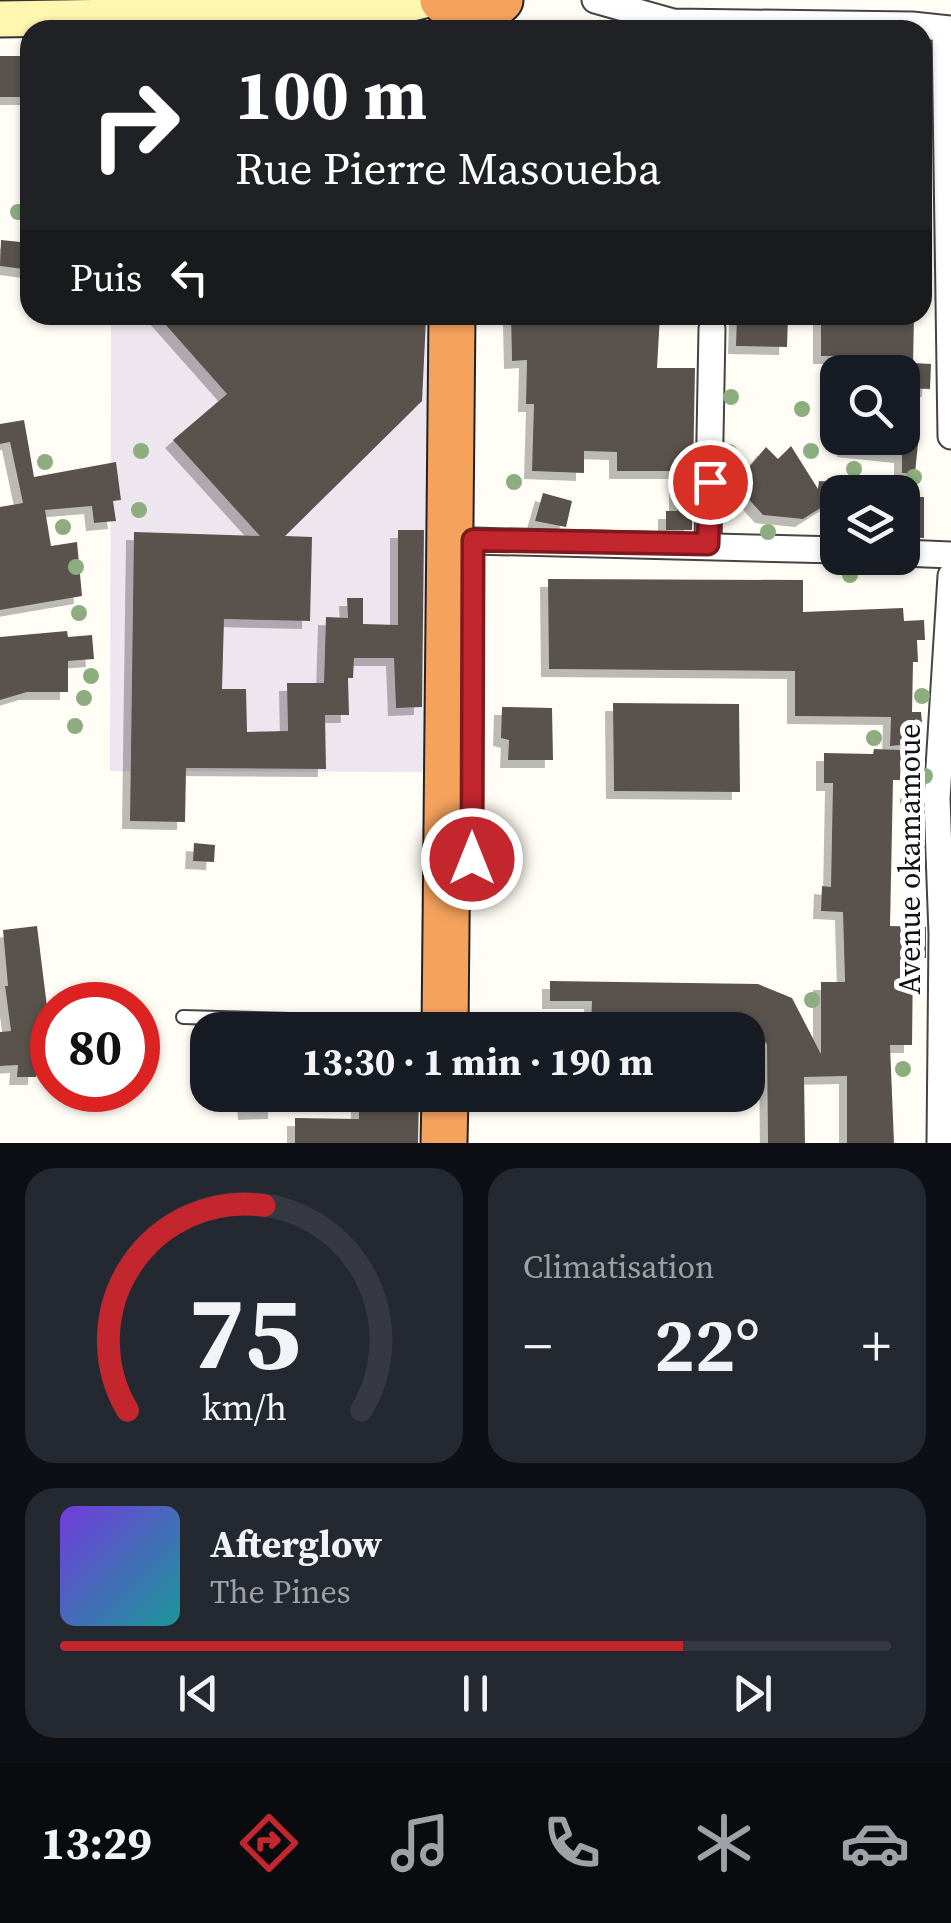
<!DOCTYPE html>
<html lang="fr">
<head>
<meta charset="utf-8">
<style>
	:root { --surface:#171b24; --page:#242831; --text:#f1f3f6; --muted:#9ea1a6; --line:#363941; --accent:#c4262e }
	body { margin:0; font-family:"Source Serif 4",serif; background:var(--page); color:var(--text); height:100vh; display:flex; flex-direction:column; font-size:38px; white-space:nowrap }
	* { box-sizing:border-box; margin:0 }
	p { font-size:32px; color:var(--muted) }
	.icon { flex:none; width:55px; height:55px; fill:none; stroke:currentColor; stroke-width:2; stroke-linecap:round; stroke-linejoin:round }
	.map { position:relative; height:1143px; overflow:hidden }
	.panel { display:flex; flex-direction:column; gap:25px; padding:25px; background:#0d0f14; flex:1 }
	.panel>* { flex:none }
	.guide { position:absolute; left:20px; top:20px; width:912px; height:305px; border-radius:30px; box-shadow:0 2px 8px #0004; background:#202124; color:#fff; overflow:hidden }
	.controls { position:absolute; left:820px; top:355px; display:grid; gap:20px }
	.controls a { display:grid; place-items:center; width:100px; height:100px; border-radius:20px; background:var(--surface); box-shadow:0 2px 8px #0004; font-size:50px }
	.speed { position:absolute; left:30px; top:982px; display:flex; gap:20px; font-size:50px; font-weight:700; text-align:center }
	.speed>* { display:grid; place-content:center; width:130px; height:130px; border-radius:50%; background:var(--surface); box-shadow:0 2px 8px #0004; line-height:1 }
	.speed .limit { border:15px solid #d22; background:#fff; color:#111 }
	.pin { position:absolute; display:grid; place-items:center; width:85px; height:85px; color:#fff; margin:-42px; border:5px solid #fff; border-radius:50%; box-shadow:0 2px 10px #0007 }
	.me { position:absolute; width:110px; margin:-55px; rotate:0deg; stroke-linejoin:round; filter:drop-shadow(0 0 8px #0008) }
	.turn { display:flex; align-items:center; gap:35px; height:210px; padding:0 50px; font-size:45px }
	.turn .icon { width:130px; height:130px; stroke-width:2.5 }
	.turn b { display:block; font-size:70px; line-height:85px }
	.then { display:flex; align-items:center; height:95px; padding:0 50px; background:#0003; gap:20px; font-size:38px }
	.big { font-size:75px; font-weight:700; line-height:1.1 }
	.panel .tile { flex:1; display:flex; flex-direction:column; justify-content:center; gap:15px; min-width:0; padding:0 35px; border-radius:30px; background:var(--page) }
	.panel .dial { align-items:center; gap:0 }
	.dial svg { height:260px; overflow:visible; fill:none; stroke:var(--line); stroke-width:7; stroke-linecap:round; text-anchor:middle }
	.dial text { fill:var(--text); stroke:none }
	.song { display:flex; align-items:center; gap:30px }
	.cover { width:120px; height:120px; border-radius:15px; background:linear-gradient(135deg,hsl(260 70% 55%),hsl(180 70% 35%)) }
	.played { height:10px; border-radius:5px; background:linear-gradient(90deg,var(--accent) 75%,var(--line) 75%) }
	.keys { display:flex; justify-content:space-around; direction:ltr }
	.heat { display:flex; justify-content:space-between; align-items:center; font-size:55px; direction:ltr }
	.panel .tiles { flex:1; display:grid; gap:25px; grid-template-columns:1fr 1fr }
	.tile:last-child { grid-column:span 2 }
	.trip { position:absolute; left:190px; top:1012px; width:575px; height:100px; border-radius:30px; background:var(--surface); box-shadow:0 2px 8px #0004; font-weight:700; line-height:100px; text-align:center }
	.tab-bar { display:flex; height:160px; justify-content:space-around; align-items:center; background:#090b0e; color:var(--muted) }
	.tab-bar .icon { width:70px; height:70px }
	.tab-bar .active { color:var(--accent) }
	.tab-bar b { font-size:45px; color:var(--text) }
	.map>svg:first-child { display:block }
	.industrial { fill:#eee6ef }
	.building { fill:#5a524d; filter:url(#shadow) }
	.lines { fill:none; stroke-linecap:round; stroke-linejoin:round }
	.lane-casing { stroke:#444; stroke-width:16 }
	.street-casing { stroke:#444; stroke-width:29 }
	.secondary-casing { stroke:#333; stroke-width:39 }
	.highway-casing { stroke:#222; stroke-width:49 }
	.lane { stroke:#fff; stroke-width:12 }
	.street { stroke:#fff; stroke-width:25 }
	.secondary { stroke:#fff6b0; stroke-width:35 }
	.highway { stroke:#f5a25d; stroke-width:45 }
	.tree { fill:#8dad7f }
	.route-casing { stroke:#7f191e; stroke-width:25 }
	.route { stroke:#c4262e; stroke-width:18 }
	.labels { text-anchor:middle; stroke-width:10; stroke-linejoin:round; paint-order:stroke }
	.street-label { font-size:30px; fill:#111; stroke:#fff }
</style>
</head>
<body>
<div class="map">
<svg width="951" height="1143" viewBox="0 0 951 1143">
	<defs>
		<filter id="shadow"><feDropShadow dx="-8" dy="8" stdDeviation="0" flood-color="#0004"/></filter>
	</defs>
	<rect width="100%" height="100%" fill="#fffdf5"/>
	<path class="industrial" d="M111 315H440L437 772 110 771Z"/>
	<g class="building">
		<rect x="0" y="56" width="30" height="41"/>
		<path d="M1 240 30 243V270L0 266Z"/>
		<path d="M157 315H422L426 319 422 401 285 536 312 537 310 621 224 619 222 689H246L247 732 288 731 287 683H324L326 617 348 618 347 598H363V624L398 625V530H424L422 707 396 708 394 658H354L353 678H348L349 715H325L326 769 186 768 185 822 130 821 134 532 260 536 173 440 227 394Z"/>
		<path d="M511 315H660L657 368H695L692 530H666V511H677V471H617V452L584 451V473L532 471 534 404H526L527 360 512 361Z"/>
		<path d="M737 315H788L787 347 736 346Z"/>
		<path d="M821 315H914L913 363 931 364 930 389 902 388V372H853V356H821Z"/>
		<path d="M24 420 34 477 116 462 121 500 113 501 116 521 94 523 92 506 45 510 51 546 77 542 82 596 0 610V507L23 503 10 442 0 444V424Z"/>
		<path d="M902 421 920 422 915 474 902 473V455L845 449 846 438H902Z"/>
		<path d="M791 446 818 489 819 481 838 482V497L803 519 763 515 735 484 766 447 778 459Z"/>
		<path d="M543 493 572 501 566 527 535 521Z"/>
		<path d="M902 497H924V538L902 537Z"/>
		<path d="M548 579 803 580V612L903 608 904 621 924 620 925 640H917L918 662H913L912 712H921L924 743 890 746 891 717 795 716V671L549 669Z"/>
		<path d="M67 631 68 637 92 635 94 659 68 661V692H27L0 700V637Z"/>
		<path d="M613 703 739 704 740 792 614 791Z"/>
		<path d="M502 707 552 708 553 760H508L509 740 501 738Z"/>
		<path d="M874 749 901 750 900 780H893L890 926 926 927V958H913L912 1045H890L894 1143H847V1076L804 1077 805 1143H768L767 1044 749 1026 591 1024 592 1001H550V981L758 984 792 998 821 1054V982H845L843 912 821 911 822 886 831 887 833 783H824V753L873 754Z"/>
		<path d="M194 843 215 845 214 862 193 861Z"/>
		<path d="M37 926 52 1047 37 1049 36 1077H17L18 1065 0 1066V1032L11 1031 5 986H8L3 930Z"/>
		<path d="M245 1095H276V1111L246 1112Z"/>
		<path d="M359 1095H419L418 1143H295V1118L359 1119Z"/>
	</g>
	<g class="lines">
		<defs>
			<path id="lane" d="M183 1017 435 1024"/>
			<g id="street">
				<path d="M595 0 673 22 912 25 951 29"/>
				<path d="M945 29 951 436"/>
				<path d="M473 541 838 550"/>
				<path d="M708 544 712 329"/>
				<path d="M902 553 951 555"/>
				<path d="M940 1143 942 934 937 799 951 576"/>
			</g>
			<path id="secondary" d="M0 19 372 13 424 0"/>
			<g id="highway">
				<path d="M443 0C461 16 482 17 500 0"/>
				<path d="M445 1030 452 315"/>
				<path d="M444 1143 445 1095"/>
			</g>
		</defs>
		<use href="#lane" class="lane-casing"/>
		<use href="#street" class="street-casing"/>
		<use href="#secondary" class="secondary-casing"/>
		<use href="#highway" class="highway-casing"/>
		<use href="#lane" class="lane"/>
		<use href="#street" class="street"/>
		<use href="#secondary" class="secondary"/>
		<use href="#highway" class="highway"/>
	</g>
	<g class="tree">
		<circle cx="18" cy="212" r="8"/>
		<circle cx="731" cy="397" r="8"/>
		<circle cx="802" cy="409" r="8"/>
		<circle cx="141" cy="451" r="8"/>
		<circle cx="811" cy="451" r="8"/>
		<circle cx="729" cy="452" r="8"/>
		<circle cx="45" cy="462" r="8"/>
		<circle cx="854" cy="469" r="8"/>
		<circle cx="914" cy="477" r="8"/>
		<circle cx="514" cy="482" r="8"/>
		<circle cx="139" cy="510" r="8"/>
		<circle cx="63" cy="527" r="8"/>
		<circle cx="768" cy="532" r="8"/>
		<circle cx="76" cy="567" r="8"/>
		<circle cx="850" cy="575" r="8"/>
		<circle cx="79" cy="613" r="8"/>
		<circle cx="91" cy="676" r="8"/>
		<circle cx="922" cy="696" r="8"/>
		<circle cx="84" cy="698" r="8"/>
		<circle cx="75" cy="726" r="8"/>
		<circle cx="874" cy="738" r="8"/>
		<circle cx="925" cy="776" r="8"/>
		<circle cx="908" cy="802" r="8"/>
		<circle cx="812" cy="1000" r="8"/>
		<circle cx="903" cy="1069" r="8"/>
	</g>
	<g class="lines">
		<defs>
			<path id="route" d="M472 859 473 540 708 544 710 482"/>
		</defs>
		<use href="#route" class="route-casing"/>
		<use href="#route" class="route"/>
	</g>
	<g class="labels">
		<g class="street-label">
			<text transform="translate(910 859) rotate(-90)" y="10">Avenue okamamoue</text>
		</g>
	</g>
</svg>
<div class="controls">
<a><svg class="icon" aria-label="search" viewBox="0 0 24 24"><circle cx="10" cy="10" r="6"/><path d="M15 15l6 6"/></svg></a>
<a><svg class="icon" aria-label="layers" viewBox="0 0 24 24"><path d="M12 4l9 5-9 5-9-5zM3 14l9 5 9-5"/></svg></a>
</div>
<div class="speed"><div class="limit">80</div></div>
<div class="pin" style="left:710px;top:482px;background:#d93025"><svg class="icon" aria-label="arrive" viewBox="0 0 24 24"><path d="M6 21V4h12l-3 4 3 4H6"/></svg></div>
<svg class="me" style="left:472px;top:859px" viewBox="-20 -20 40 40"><circle r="17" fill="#c4262e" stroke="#fff" stroke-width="3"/><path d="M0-11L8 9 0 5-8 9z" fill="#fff"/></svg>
<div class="trip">13:30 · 1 min · 190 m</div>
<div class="guide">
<div class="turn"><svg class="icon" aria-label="right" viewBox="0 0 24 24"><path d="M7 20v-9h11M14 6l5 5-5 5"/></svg><div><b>100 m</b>Rue Pierre Masoueba</div></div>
<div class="then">Puis<svg class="icon" aria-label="left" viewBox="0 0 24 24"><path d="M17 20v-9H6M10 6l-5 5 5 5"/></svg></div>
</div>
</div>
<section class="panel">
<div class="tiles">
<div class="tile dial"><svg viewBox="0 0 100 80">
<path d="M14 69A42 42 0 1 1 86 69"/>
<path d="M14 69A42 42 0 0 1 56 6" stroke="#c4262e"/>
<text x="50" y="56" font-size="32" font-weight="700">75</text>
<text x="50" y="72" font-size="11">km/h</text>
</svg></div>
<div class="tile"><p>Climatisation</p>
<div class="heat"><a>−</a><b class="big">22°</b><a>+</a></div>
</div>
<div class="tile">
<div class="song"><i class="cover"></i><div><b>Afterglow</b><p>The Pines</p></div></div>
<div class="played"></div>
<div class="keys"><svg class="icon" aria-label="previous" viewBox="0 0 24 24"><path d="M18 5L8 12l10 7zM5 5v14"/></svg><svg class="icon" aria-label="pause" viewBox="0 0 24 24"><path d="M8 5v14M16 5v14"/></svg><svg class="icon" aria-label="next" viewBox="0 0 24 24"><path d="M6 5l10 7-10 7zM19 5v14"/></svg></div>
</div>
</div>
</section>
<nav class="tab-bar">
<b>13:29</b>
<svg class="icon active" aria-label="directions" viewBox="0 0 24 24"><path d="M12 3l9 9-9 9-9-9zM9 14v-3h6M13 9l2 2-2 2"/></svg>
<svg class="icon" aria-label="music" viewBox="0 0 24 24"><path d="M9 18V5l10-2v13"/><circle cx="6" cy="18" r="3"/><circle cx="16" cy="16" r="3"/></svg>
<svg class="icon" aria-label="phone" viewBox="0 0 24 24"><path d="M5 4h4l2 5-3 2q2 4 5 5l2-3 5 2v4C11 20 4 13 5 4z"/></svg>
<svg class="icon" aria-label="climate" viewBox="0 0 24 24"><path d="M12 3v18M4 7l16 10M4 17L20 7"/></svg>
<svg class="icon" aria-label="car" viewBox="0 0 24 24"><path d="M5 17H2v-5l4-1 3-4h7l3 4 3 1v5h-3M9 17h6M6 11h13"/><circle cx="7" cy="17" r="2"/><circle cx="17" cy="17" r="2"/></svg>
</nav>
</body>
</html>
